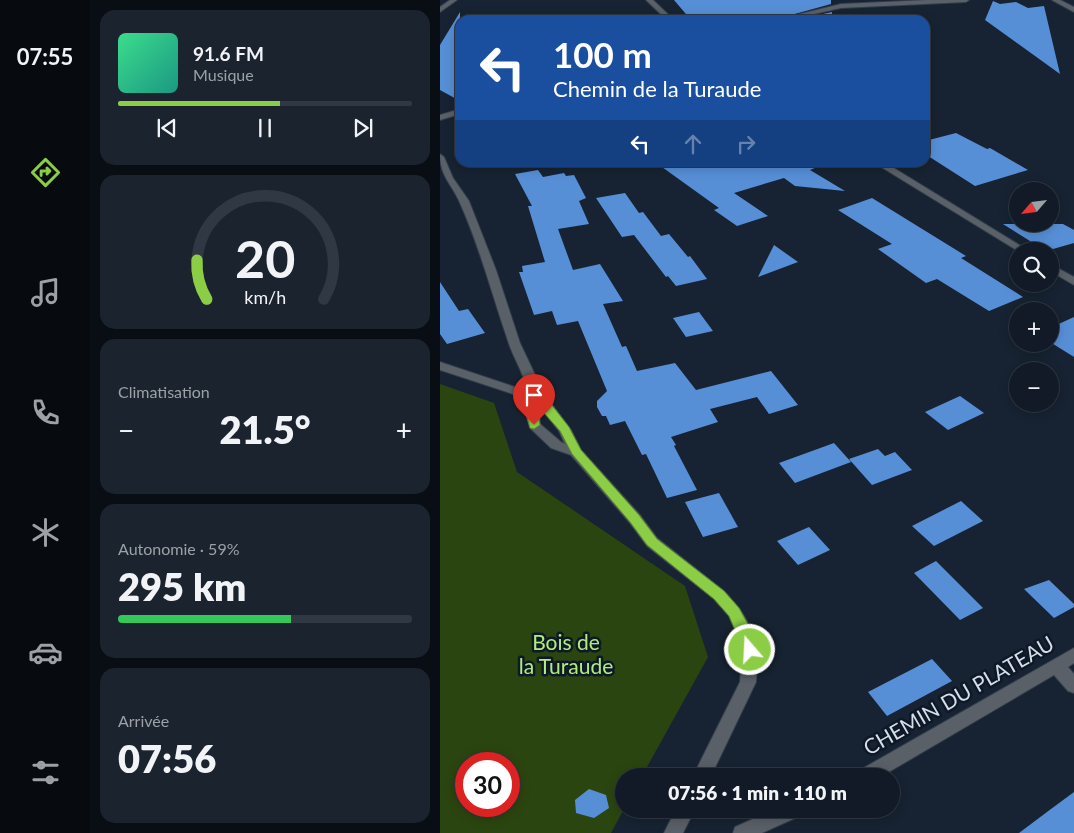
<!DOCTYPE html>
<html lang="fr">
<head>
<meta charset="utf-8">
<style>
	:root { --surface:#111a26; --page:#1a232e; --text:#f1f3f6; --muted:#9ca1a7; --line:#303843; --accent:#8bce46 }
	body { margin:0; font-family:Lato,sans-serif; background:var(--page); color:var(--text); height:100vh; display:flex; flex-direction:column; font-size:19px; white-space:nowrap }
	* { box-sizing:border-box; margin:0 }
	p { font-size:16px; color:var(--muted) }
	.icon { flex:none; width:28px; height:28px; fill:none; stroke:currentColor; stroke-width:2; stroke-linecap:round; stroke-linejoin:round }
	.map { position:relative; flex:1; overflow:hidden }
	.sheet { display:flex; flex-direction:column; gap:10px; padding:10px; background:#090e15; width:350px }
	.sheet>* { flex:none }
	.hud { position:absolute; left:15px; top:15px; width:475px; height:152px; border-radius:15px; box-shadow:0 2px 12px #0003,0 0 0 1px var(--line); background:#1a4fa0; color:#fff; overflow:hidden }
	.needle { width:32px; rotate:242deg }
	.buttons { position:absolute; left:569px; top:182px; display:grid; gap:10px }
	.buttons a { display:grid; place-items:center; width:50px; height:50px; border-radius:50%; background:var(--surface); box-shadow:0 2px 12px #0003,0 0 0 1px var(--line); font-size:25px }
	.speed { position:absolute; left:15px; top:752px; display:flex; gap:10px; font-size:25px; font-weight:700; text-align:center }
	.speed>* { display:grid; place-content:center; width:65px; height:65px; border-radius:50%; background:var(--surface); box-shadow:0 2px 12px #0003,0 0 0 1px var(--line); line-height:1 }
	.speed .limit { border:8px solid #d22; background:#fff; color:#111 }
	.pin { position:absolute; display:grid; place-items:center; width:42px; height:42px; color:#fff; margin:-51px -21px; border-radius:50% 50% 50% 0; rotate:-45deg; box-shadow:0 0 5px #0007 }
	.pin .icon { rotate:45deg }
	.me { position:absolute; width:55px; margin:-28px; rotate:341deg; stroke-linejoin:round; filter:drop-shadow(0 0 4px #0008) }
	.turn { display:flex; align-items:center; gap:18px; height:105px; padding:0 15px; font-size:22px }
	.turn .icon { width:65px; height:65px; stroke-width:2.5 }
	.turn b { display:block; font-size:35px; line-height:42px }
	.lanes { display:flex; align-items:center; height:48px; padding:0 15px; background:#0003; justify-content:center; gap:25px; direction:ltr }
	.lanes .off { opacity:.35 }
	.big { font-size:38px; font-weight:800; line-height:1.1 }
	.sheet .card { flex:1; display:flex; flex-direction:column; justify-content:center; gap:8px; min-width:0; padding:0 18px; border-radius:15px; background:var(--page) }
	.sheet .dial { align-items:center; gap:0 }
	.dial svg { height:130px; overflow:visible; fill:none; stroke:var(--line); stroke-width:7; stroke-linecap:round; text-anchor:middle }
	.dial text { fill:var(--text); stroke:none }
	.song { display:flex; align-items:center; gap:15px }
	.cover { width:60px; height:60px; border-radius:8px; background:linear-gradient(135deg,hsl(150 70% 55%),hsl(170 70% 35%)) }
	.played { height:5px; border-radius:2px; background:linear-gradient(90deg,var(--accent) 55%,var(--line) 55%) }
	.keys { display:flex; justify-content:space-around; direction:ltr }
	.heat { display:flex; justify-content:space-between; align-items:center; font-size:28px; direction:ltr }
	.charge { height:8px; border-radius:4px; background:linear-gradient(90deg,#34c759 59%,var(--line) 0) }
	.trip { position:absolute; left:175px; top:768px; width:285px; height:50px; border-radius:25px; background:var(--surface); box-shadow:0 2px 12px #0003,0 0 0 1px var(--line); font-weight:800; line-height:50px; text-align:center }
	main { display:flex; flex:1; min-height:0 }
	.tabs { display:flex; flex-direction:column; width:90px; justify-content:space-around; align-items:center; background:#070a0f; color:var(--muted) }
	.tabs .icon { width:35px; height:35px }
	.tabs .selected { color:var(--accent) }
	.tabs b { font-size:22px; color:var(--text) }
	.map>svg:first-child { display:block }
	.green { fill:#2b4510; fill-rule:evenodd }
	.building { fill:#578fd7 }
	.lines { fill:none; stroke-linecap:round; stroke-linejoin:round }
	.street-casing { stroke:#323d4c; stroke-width:2 }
	.street { fill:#5a6068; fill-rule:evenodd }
	.route { fill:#8bce46; stroke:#5a862e }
	.labels { text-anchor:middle; stroke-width:5; stroke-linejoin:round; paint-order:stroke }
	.near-park-label { font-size:21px; fill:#b1ec7d; stroke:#0e1928 }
	.near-street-label { font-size:21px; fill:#d6dee9; stroke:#0e1928 }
</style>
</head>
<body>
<main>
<nav class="tabs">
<b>07:55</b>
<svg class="icon selected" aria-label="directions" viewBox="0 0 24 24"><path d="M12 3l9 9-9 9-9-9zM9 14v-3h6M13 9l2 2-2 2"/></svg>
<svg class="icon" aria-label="music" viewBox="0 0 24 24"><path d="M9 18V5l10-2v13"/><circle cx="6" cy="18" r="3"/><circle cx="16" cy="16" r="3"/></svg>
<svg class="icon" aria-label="phone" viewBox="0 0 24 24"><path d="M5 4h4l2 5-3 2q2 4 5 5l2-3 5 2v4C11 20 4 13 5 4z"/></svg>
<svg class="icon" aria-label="climate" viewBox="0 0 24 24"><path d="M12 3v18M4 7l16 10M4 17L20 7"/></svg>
<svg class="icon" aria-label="car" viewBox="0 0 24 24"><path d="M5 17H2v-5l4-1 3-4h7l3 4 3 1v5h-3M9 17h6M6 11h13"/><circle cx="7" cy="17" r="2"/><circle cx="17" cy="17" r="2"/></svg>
<svg class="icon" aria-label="filters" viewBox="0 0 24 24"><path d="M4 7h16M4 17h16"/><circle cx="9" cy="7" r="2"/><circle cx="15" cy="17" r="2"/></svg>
</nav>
<section class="sheet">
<div class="card">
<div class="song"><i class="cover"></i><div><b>91.6 FM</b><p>Musique</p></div></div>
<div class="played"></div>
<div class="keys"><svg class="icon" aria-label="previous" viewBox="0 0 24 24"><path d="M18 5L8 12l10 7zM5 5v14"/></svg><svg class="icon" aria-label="pause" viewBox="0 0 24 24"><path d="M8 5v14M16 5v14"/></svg><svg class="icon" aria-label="next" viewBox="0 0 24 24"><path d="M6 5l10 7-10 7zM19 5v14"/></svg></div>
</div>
<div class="card dial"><svg viewBox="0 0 100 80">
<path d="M14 69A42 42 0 1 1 86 69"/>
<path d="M14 69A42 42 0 0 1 8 45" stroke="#8bce46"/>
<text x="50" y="56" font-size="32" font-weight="700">20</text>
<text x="50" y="72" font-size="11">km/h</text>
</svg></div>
<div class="card"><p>Climatisation</p>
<div class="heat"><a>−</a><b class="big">21.5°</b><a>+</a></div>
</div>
<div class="card"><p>Autonomie · 59%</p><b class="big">295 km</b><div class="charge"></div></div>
<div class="card"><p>Arrivée</p><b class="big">07:56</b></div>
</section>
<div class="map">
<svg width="634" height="833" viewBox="0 0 634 833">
	<rect width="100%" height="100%" fill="#172332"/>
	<path class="green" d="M0 384 54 403 77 472 245 586 268 657 202 776H184V809L171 833H0ZM26 764H69V806H26Z"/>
	<g class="building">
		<path d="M234 0H391V4L333 20H251Z"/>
		<path d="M553 1 560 4 576 2 588 8 604 6 620 74 545 20Z"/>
		<path d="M20 12V101L0 90V45Z"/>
		<path d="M392 12V19L356 20Z"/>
		<path d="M516 133 547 149 550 148 588 170 535 186 485 154V141Z"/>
		<path d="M215 162H376L377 167 370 170 405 191 355 186 344 178 294 193 328 216 297 226 274 210 279 208Z"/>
		<path d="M98 170 103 177 124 173 126 176 134 175 146 198 139 201 149 224 118 229 133 270 160 264 183 301 163 304 182 347 186 346 197 371 235 363 256 390 331 371 358 405 329 414 317 397 270 409 278 422 231 437 236 445 234 446 257 490 227 498 206 454 202 455 185 421 170 425 166 416H162L157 407V401L167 391 138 321 117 325 112 311 94 315 79 272H83L82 266 105 262 88 206H92L75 174Z"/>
		<path d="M185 193 199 213 203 212 221 236 229 234 248 257 250 256 267 279 236 286 228 276 226 277 194 235 182 237 156 198Z"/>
		<path d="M432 198 526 256 521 258 583 297 549 311 497 279 486 283 438 249 452 244 398 210Z"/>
		<path d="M563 224H623L634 230V243L606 251Z"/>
		<path d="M334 245 358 262 318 277Z"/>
		<path d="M0 282 19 311 28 309 45 333 7 344 0 334Z"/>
		<path d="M259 312 273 331 246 337 233 318Z"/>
		<path d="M634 317V357L610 342V328Z"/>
		<path d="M520 396 544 413 508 430 485 412Z"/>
		<path d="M394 443 411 462 355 483 339 463Z"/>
		<path d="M438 449 445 456 455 452 472 470 432 485 409 459Z"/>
		<path d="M279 493 298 527 263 537 245 502Z"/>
		<path d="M521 501 543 521 494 546 472 526Z"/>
		<path d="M369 527 390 550 358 565 337 541Z"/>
		<path d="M496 561 543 608 520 620 474 573Z"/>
		<path d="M609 580 634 604V607L614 618 584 589Z"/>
		<path d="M492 659 512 681 447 716 428 692Z"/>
		<path d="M149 789 166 795 169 808 154 818 136 813 135 800Z"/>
		<path d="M634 792V833H579L611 809Z"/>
	</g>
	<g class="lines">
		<defs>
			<g id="street">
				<path d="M10 0H17L0 12V7Z"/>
				<path d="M206 0H213L234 20H227Z"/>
				<path d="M487 0H529L526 2 401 8 347 20H335L401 4Z"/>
				<path d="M612 0H620L634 7V12Z"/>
				<path d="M20 109V114L0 120V115Z"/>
				<path d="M0 154 4 157 13 178 29 201 56 270 80 343 97 379 100 395 111 403 131 430 141 450 200 515 217 538 284 591 299 608 310 626 318 650 316 682 271 776H253L300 682 302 650 294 627 289 616 274 599 207 546 190 523 131 455 111 448 90 428 86 414 88 399 0 370V362L87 391C84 372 73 358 68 341 52 295 40 247 20 203 12 184 0 177 0 154ZM99 406 119 431 125 444 121 442 100 424Z"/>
				<path d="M433 162H444L589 251H578Z"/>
				<path d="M610 264 634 277V285L610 271Z"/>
				<path d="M634 648V663L628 667 634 674V693L628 691 614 675 442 776H417L420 770Z"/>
				<path d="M236 809H255L243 833H224Z"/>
				<path d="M335 809H364L362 815 322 833H293L295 827Z"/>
			</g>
		</defs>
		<use href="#street" class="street-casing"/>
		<use href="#street" class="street"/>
	</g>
	<path class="route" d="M94 394 111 404 129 427 141 450 199 515 217 539 284 591 299 608 309 626 317 650 315 654 310 656 305 654 289 616 274 599 207 545 190 522 132 454 120 431 98 406 100 425 94 429 90 428 86 414 88 397Z"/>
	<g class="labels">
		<g class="near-park-label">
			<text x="126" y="650">Bois de<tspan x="126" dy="24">la Turaude</tspan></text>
		</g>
		<g class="near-street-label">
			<text transform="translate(519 696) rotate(-30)" y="7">CHEMIN DU PLATEAU</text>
		</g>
	</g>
</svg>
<div class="buttons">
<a><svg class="needle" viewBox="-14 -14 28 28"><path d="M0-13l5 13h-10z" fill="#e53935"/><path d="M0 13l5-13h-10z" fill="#9ca1a7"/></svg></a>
<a><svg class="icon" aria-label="search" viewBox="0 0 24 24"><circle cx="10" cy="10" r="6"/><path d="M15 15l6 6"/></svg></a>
<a>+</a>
<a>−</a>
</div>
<div class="speed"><div class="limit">30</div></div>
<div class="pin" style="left:94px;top:425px;background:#d93025"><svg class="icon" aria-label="arrive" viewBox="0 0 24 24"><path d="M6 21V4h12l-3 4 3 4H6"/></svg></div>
<svg class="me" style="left:310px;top:650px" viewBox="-20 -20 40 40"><circle r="17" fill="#8bce46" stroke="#fff" stroke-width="3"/><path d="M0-11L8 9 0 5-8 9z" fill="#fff"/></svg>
<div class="trip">07:56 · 1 min · 110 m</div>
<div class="hud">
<div class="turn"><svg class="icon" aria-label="left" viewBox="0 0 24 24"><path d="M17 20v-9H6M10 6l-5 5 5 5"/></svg><div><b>100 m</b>Chemin de la Turaude</div></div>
<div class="lanes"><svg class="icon" aria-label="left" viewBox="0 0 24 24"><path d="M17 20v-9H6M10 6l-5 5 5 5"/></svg><svg class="icon off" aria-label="ahead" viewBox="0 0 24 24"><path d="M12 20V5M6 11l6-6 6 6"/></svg><svg class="icon off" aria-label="right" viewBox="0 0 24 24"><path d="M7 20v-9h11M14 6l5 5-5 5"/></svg></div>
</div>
</div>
</main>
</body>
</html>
